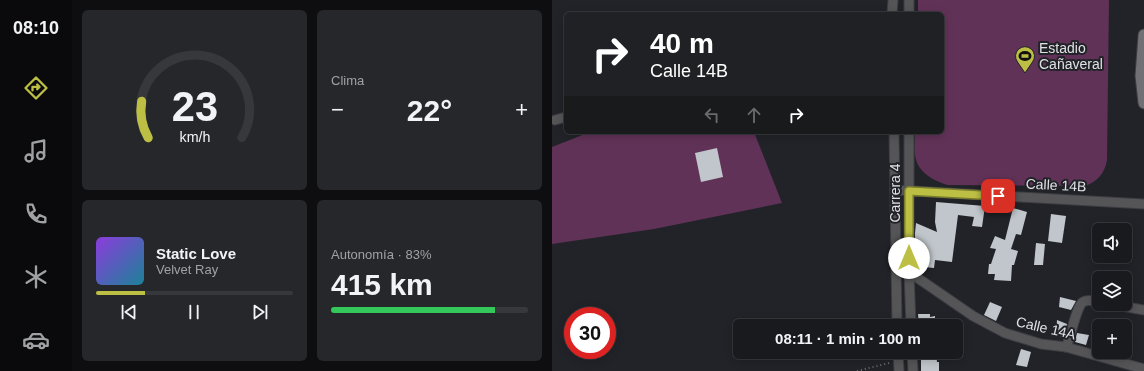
<!DOCTYPE html>
<html lang="es">
<head>
<meta charset="utf-8">
<style>
	:root { --surface:#191a1e; --page:#26272b; --text:#f1f3f6; --muted:#9fa1a4; --line:#37383c; --accent:#bcbf44 }
	body { margin:0; font-family:Arial,sans-serif; background:var(--page); color:var(--text); height:100vh; display:flex; flex-direction:column; font-size:15px; white-space:nowrap }
	* { box-sizing:border-box; margin:0 }
	p { font-size:13px; color:var(--muted) }
	.icon { flex:none; width:22px; height:22px; fill:none; stroke:currentColor; stroke-width:2; stroke-linecap:round; stroke-linejoin:round }
	.map { position:relative; flex:1; overflow:hidden }
	.sheet { display:flex; flex-direction:column; gap:10px; padding:10px; background:#0e0e10; width:480px }
	.sheet>* { flex:none }
	.guide { position:absolute; left:12px; top:12px; width:380px; height:122px; border-radius:6px; box-shadow:0 2px 10px #0003,0 0 0 1px var(--line); background:#202124; color:#fff; overflow:hidden }
	.buttons { position:absolute; left:540px; top:223px; display:grid; gap:8px }
	.buttons a { display:grid; place-items:center; width:40px; height:40px; border-radius:6px; background:var(--surface); box-shadow:0 2px 10px #0003,0 0 0 1px var(--line); font-size:20px }
	.speed { position:absolute; left:12px; top:307px; display:flex; gap:8px; font-size:20px; font-weight:700; text-align:center }
	.speed>* { display:grid; place-content:center; width:52px; height:52px; border-radius:50%; background:var(--surface); box-shadow:0 2px 10px #0003,0 0 0 1px var(--line); line-height:1 }
	.speed .limit { border:6px solid #d22; background:#fff; color:#111 }
	.pin { position:absolute; display:grid; place-items:center; width:34px; height:34px; color:#fff; margin:-17px; border-radius:8px; box-shadow:0 2px 6px #0006 }
	.me { position:absolute; width:44px; margin:-22px; rotate:0deg; stroke-linejoin:round; filter:drop-shadow(0 0 3px #0008) }
	.turn { display:flex; align-items:center; gap:14px; height:84px; padding:0 20px; font-size:18px }
	.turn .icon { width:52px; height:52px; stroke-width:2.5 }
	.turn b { display:block; font-size:28px; line-height:34px }
	.lanes { display:flex; align-items:center; height:38px; padding:0 20px; background:#0003; justify-content:center; gap:20px; direction:ltr }
	.lanes .off { opacity:.35 }
	.big { font-size:30px; font-weight:700; line-height:1.1 }
	.sheet .card { flex:1; display:flex; flex-direction:column; justify-content:center; gap:6px; min-width:0; padding:0 14px; border-radius:6px; background:var(--page) }
	.sheet .dial { align-items:center; gap:0 }
	.dial svg { height:104px; overflow:visible; fill:none; stroke:var(--line); stroke-width:7; stroke-linecap:round; text-anchor:middle }
	.dial text { fill:var(--text); stroke:none }
	.song { display:flex; align-items:center; gap:12px }
	.cover { width:48px; height:48px; border-radius:6px; background:linear-gradient(135deg,hsl(270 70% 55%),hsl(190 70% 35%)) }
	.played { height:4px; border-radius:2px; background:linear-gradient(90deg,var(--accent) 25%,var(--line) 25%) }
	.keys { display:flex; justify-content:space-around; direction:ltr }
	.heat { display:flex; justify-content:space-between; align-items:center; font-size:22px; direction:ltr }
	.charge { height:6px; border-radius:3px; background:linear-gradient(90deg,#34c759 83%,var(--line) 0) }
	.sheet .tiles { flex:1; display:grid; gap:10px; grid-template-columns:repeat(2,1fr) }
	.trip { position:absolute; left:181px; top:319px; width:230px; height:40px; border-radius:6px; background:var(--surface); box-shadow:0 2px 10px #0003,0 0 0 1px var(--line); font-weight:700; line-height:40px; text-align:center }
	main { display:flex; flex:1; min-height:0 }
	.tab-bar { display:flex; flex-direction:column; width:72px; justify-content:space-around; align-items:center; background:#0a0a0c; color:var(--muted) }
	.tab-bar .icon { width:28px; height:28px }
	.tab-bar .active { color:var(--accent) }
	.tab-bar b { font-size:18px; color:var(--text) }
	.map>svg:first-child { display:block }
	.green { fill:#603257 }
	.building { fill:#c0c6cb }
	.lines { fill:none; stroke-linecap:round; stroke-linejoin:round }
	.minor-casing { stroke:#3c3e42; stroke-width:11 }
	.secondary-casing { stroke:#3c3e42; stroke-width:13 }
	.path { stroke:#6f7175; stroke-width:2; stroke-dasharray:1 3; stroke-linecap:butt }
	.minor { stroke:#555457; stroke-width:9 }
	.secondary { stroke:#717074; stroke-width:11 }
	.route-casing { stroke:#7a7c2c; stroke-width:10 }
	.route { stroke:#bcbf44; stroke-width:7 }
	.labels { text-anchor:middle; stroke-width:4; stroke-linejoin:round; paint-order:stroke }
	.poi-label { font-size:14px; fill:#e0e1e4; stroke:#212328; text-anchor:start }
	.street-label { font-size:14px; fill:#e0e1e4; stroke:#212328 }
</style>
</head>
<body>
<main>
<nav class="tab-bar">
<b>08:10</b>
<svg class="icon active" aria-label="directions" viewBox="0 0 24 24"><path d="M12 3l9 9-9 9-9-9zM9 14v-3h6M13 9l2 2-2 2"/></svg>
<svg class="icon" aria-label="music" viewBox="0 0 24 24"><path d="M9 18V5l10-2v13"/><circle cx="6" cy="18" r="3"/><circle cx="16" cy="16" r="3"/></svg>
<svg class="icon" aria-label="phone" viewBox="0 0 24 24"><path d="M5 4h4l2 5-3 2q2 4 5 5l2-3 5 2v4C11 20 4 13 5 4z"/></svg>
<svg class="icon" aria-label="climate" viewBox="0 0 24 24"><path d="M12 3v18M4 7l16 10M4 17L20 7"/></svg>
<svg class="icon" aria-label="car" viewBox="0 0 24 24"><path d="M5 17H2v-5l4-1 3-4h7l3 4 3 1v5h-3M9 17h6M6 11h13"/><circle cx="7" cy="17" r="2"/><circle cx="17" cy="17" r="2"/></svg>
</nav>
<section class="sheet">
<div class="tiles">
<div class="card dial"><svg viewBox="0 0 100 80">
<path d="M14 69A42 42 0 1 1 86 69"/>
<path d="M14 69A42 42 0 0 1 9 41" stroke="#bcbf44"/>
<text x="50" y="56" font-size="32" font-weight="700">23</text>
<text x="50" y="72" font-size="11">km/h</text>
</svg></div>
<div class="card"><p>Clima</p>
<div class="heat"><a>−</a><b class="big">22°</b><a>+</a></div>
</div>
<div class="card">
<div class="song"><i class="cover"></i><div><b>Static Love</b><p>Velvet Ray</p></div></div>
<div class="played"></div>
<div class="keys"><svg class="icon" aria-label="previous" viewBox="0 0 24 24"><path d="M18 5L8 12l10 7zM5 5v14"/></svg><svg class="icon" aria-label="pause" viewBox="0 0 24 24"><path d="M8 5v14M16 5v14"/></svg><svg class="icon" aria-label="next" viewBox="0 0 24 24"><path d="M6 5l10 7-10 7zM19 5v14"/></svg></div>
</div>
<div class="card"><p>Autonomía · 83%</p><b class="big">415 km</b><div class="charge"></div></div>
</div>
</section>
<div class="map">
<svg width="592" height="371" viewBox="0 0 592 371">
	<rect width="100%" height="100%" fill="#212328"/>
	<g class="green">
		<path d="M366 0H557L555 160C553 173 545 182 533 186L396 185C381 181 364 171 363 154 362 147 363 139 363 132H390V14H366Z"/>
		<path d="M38 132H202L230 203 102 229 0 244V147Z"/>
	</g>
	<g class="building">
		<path d="M165 148 171 177 149 182 143 153Z"/>
		<path d="M384 202 433 206 430 227 420 226 422 217 406 215 400 262 383 260 382 268 363 266V233L364 223 385 232 383 222Z"/>
		<path d="M461 208 475 212 469 235 464 234 459 249 466 251 462 265H460L459 281 442 280 443 274H436L437 264H439L444 249 438 248 443 236 453 240Z"/>
		<path d="M499 214 514 216 510 243 496 241Z"/>
		<path d="M484 243 493 244 491 265H482Z"/>
		<path d="M508 297 524 301 519 310 507 307Z"/>
		<path d="M438 302 450 307 444 321 432 315Z"/>
		<path d="M366 314H378V317L383 316V326H367Z"/>
		<path d="M505 320 515 324 511 337 504 335Z"/>
		<path d="M525 333 537 335 534 345 523 342Z"/>
		<path d="M469 349 479 352 475 367 464 365Z"/>
		<path d="M369 352H384L385 362H387V371H369Z"/>
	</g>
	<g class="lines">
		<defs>
			<g id="minor">
				<path d="M340 14 341 0"/>
				<path d="M357 14V0"/>
				<path d="M3 120 14 117"/>
				<path d="M342 132 345 326"/>
				<path d="M357 132V272L359 326"/>
				<path d="M343 190 592 204"/>
				<path d="M357 272 421 316 453 333 489 344 514 347 592 369"/>
				<path d="M558 304 592 310"/>
				<path d="M514 347C519 337 524 307 531 302 535 299 542 301 547 302"/>
				<path d="M346 352 347 371"/>
				<path d="M360 352 361 371"/>
			</g>
			<path id="secondary" d="M592 35 589 76 592 103"/>
		</defs>
		<use href="#minor" class="minor-casing"/>
		<use href="#secondary" class="secondary-casing"/>
		<path class="path" d="M305 371 337 363"/>
		<use href="#minor" class="minor"/>
		<use href="#secondary" class="secondary"/>
	</g>
	<g class="lines">
		<defs>
			<path id="route" d="M357 258V191L446 196"/>
		</defs>
		<use href="#route" class="route-casing"/>
		<use href="#route" class="route"/>
	</g>
	<defs>
		<symbol id="stadium-pin" viewBox="-11 -11 22 30"><path d="M0 17L-7.5 6A9.5 9.5 0 1 1 7.5 6Z" fill="#bcbf44" stroke="#212328"/><path d="M0-5a6.5 5 0 1 0 0 10a6.5 5 0 1 0 0-10ZM-3.5-1.8h7v3.6h-7Z" fill="#111"/></symbol>
	</defs>
	<g fill-rule="evenodd">
		<use href="#stadium-pin" x="462" y="45" width="22" height="30"/>
	</g>
	<g class="labels">
		<g class="poi-label">
			<text x="487" y="53">Estadio<tspan x="487" dy="16">Cañaveral</tspan></text>
		</g>
		<g class="street-label">
			<text transform="translate(504 185) rotate(3)" y="5">Calle 14B</text>
			<text transform="translate(343 193) rotate(-90)" y="5">Carrera 4</text>
			<text transform="translate(494 328) rotate(13)" y="5">Calle 14A</text>
		</g>
	</g>
</svg>
<div class="buttons">
<a><svg class="icon" aria-label="sound" viewBox="0 0 24 24"><path d="M4 9h4l5-4v14l-5-4H4zM17 9q2 3 0 6"/></svg></a>
<a><svg class="icon" aria-label="layers" viewBox="0 0 24 24"><path d="M12 4l9 5-9 5-9-5zM3 14l9 5 9-5"/></svg></a>
<a>+</a>
</div>
<div class="speed"><div class="limit">30</div></div>
<div class="pin" style="left:446px;top:196px;background:#d93025"><svg class="icon" aria-label="arrive" viewBox="0 0 24 24"><path d="M6 21V4h12l-3 4 3 4H6"/></svg></div>
<svg class="me" style="left:357px;top:258px" viewBox="-20 -20 40 40"><circle r="19" fill="#fff"/><path d="M0-13L10 11 0 6-10 11z" fill="#bcbf44"/></svg>
<div class="trip">08:11 · 1 min · 100 m</div>
<div class="guide">
<div class="turn"><svg class="icon" aria-label="right" viewBox="0 0 24 24"><path d="M7 20v-9h11M14 6l5 5-5 5"/></svg><div><b>40 m</b>Calle 14B</div></div>
<div class="lanes"><svg class="icon off" aria-label="left" viewBox="0 0 24 24"><path d="M17 20v-9H6M10 6l-5 5 5 5"/></svg><svg class="icon off" aria-label="ahead" viewBox="0 0 24 24"><path d="M12 20V5M6 11l6-6 6 6"/></svg><svg class="icon" aria-label="right" viewBox="0 0 24 24"><path d="M7 20v-9h11M14 6l5 5-5 5"/></svg></div>
</div>
</div>
</main>
</body>
</html>
